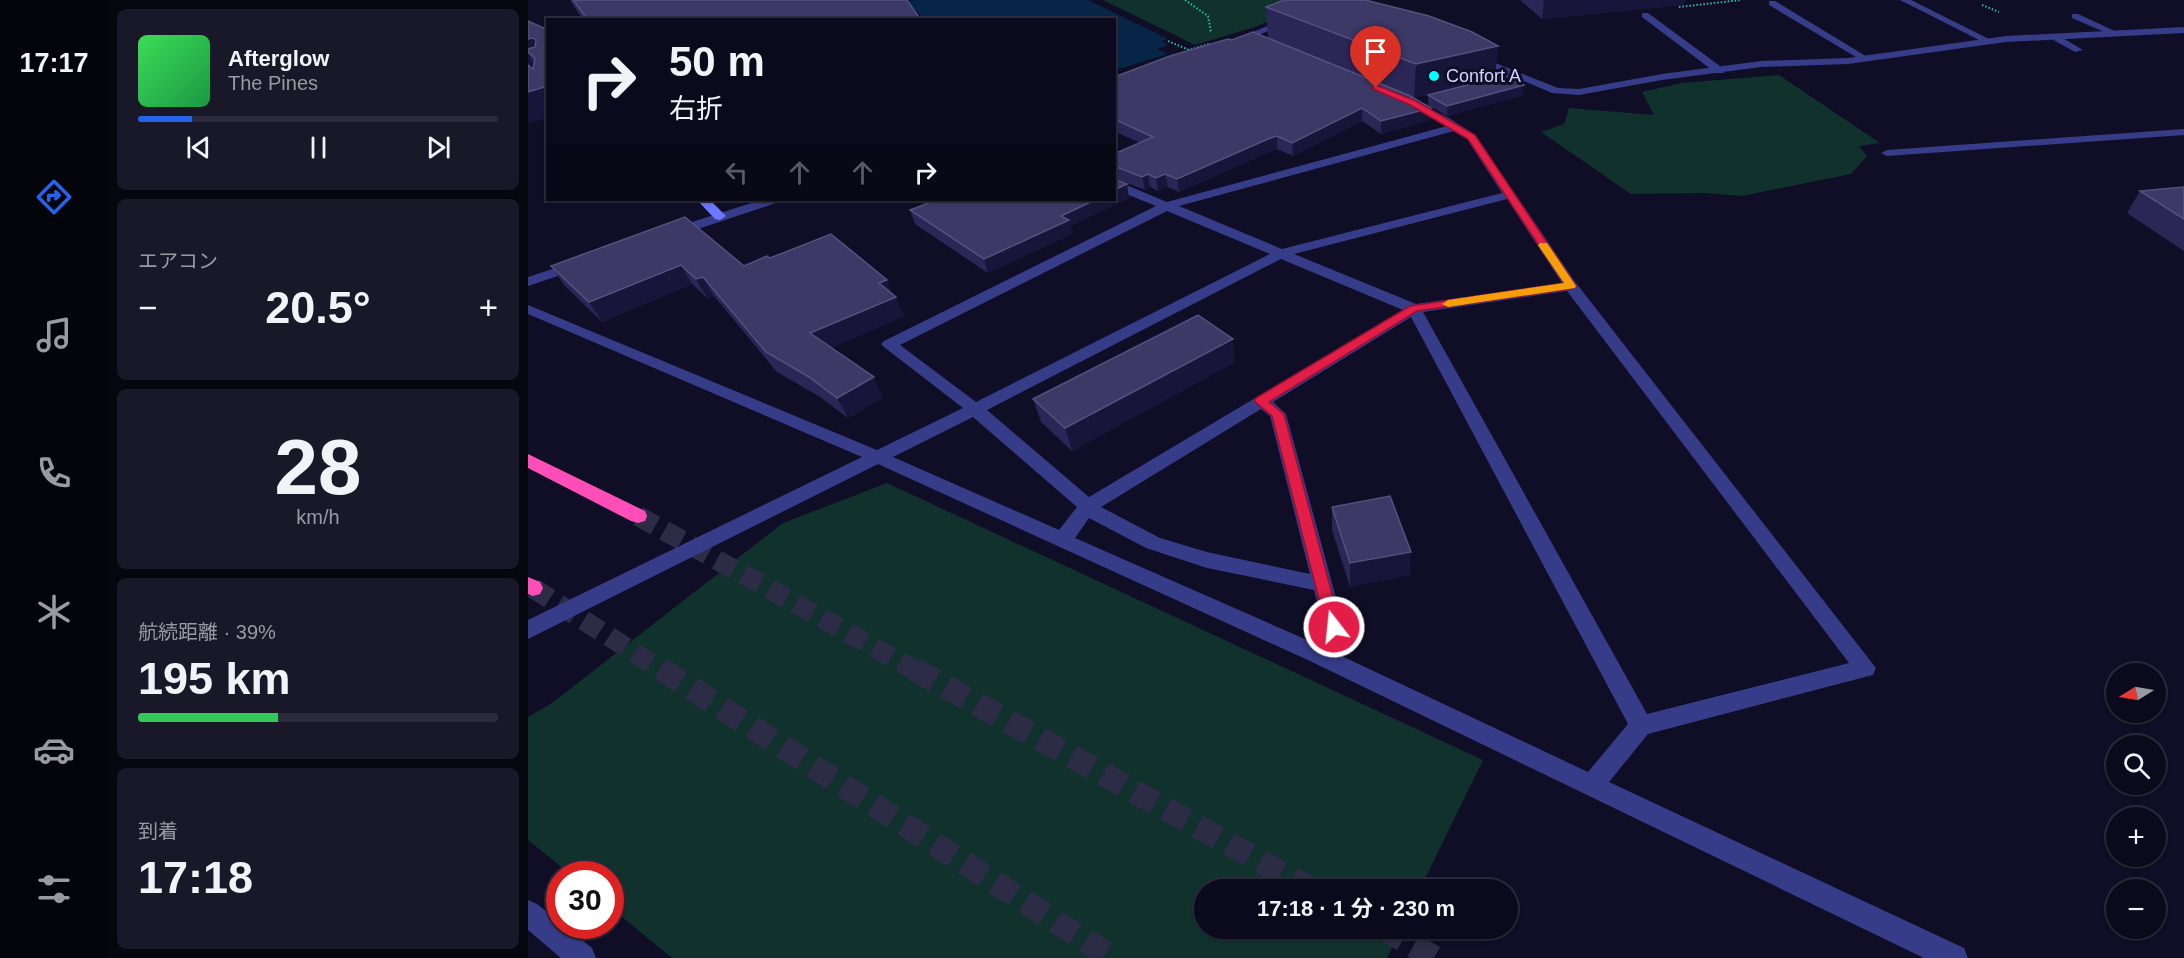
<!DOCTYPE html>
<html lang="ja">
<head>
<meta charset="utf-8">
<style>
	:root { --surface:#0b0a1c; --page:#191829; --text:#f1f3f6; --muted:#9a9aa3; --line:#2b2b3b; --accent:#2563eb }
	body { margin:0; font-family:Arial,"Noto Sans JP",sans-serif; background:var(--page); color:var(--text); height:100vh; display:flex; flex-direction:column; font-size:22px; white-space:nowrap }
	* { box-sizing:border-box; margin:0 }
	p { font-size:20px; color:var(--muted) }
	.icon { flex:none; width:33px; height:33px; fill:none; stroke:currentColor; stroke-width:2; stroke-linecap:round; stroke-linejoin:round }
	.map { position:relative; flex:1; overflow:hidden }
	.sheet { display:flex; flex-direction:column; gap:9px; padding:9px; background:#06060f; width:420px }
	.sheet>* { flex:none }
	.top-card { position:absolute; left:18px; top:18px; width:570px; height:183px; border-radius:0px; box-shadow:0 2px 4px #0004,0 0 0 2px var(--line); background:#0b0a1c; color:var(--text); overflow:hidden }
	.needle { width:39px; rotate:259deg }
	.tools { position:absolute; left:1578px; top:663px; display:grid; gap:12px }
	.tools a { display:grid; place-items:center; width:60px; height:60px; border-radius:50%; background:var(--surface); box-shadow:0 2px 4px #0004,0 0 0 2px var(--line); font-size:30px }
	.speed { position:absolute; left:18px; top:861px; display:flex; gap:12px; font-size:30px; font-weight:700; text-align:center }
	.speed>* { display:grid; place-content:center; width:78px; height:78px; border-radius:50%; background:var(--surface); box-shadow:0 2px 4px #0004,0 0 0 2px var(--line); line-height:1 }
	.speed .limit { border:9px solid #d22; background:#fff; color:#111 }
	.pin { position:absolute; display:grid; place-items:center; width:51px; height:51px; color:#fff; margin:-62px -26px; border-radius:50% 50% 50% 0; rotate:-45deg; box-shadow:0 0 6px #0007 }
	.pin .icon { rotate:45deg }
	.me { position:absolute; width:66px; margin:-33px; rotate:344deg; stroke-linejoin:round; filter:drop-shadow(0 0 4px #0008) }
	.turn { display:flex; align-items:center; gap:21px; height:126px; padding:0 24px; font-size:27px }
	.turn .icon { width:78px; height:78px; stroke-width:2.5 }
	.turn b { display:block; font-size:42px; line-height:51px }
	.lanes { display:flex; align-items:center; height:57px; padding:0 24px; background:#0003; justify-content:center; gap:30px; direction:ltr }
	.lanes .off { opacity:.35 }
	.big { font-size:45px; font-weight:700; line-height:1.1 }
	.sheet .tile { flex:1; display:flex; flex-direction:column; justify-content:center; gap:9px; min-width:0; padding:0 21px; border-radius:9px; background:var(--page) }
	.sheet .dial { align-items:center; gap:0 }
	.dial b { font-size:78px; line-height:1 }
	.song { display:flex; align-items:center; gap:18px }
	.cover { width:72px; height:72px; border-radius:9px; background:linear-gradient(135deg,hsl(130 70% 55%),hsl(140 70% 35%)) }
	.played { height:6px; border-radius:3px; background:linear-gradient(90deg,var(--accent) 15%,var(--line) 15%) }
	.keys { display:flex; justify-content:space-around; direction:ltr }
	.heat { display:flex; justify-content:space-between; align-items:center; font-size:33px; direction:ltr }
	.charge { height:9px; border-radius:4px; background:linear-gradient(90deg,#34c759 39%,var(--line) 0) }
	.trip { position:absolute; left:666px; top:879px; width:324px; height:60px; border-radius:30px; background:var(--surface); box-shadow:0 2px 4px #0004,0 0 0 2px var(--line); font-weight:700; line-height:60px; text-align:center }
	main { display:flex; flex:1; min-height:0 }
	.tabs { display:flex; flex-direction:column; width:108px; justify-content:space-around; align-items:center; background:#04040b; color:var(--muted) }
	.tabs .icon { width:42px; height:42px }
	.tabs .on { color:var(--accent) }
	.tabs b { font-size:27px; color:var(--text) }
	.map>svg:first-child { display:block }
	.green { fill:#10312c }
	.water { fill:#072546 }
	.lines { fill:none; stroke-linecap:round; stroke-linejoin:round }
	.highway-tunnel-far1 { stroke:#2c2c47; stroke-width:20; stroke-dasharray:20 10; stroke-linecap:butt }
	.highway-tunnel { stroke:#2c2c47; stroke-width:24; stroke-dasharray:24 12; stroke-linecap:butt }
	.path { stroke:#28bea3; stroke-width:2; stroke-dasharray:1.5 2; stroke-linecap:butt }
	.lane { fill:#363c88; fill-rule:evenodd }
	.street { fill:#363c88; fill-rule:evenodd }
	.secondary { fill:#6a77ff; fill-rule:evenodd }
	.highway { fill:#ff4eb7; fill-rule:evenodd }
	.wall { fill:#2a2655 }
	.shaded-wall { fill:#17153a }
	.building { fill:#3c3967; stroke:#54517f; stroke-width:1.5 }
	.route { fill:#e11d48; stroke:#92132f; stroke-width:1.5 }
	.slow { fill:#f59e0b }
	.poi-dot { fill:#00fefa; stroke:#0f0e26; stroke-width:2 }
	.labels { text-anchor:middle; stroke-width:6; stroke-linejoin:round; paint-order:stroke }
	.far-poi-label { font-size:18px; fill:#d3d3ff; stroke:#0f0e26; text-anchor:start }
</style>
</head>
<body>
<main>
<nav class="tabs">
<b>17:17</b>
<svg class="icon on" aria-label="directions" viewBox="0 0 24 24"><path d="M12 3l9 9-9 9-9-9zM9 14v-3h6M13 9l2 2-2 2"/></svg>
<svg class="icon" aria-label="music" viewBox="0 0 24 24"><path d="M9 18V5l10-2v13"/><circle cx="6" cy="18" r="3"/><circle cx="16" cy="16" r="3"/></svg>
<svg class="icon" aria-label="phone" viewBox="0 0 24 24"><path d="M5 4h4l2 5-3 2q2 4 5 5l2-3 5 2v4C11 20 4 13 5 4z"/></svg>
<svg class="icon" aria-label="climate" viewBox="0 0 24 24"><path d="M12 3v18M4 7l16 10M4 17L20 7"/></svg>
<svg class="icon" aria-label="car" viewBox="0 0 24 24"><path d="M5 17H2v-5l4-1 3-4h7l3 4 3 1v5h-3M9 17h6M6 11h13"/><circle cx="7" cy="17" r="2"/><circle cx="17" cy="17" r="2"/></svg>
<svg class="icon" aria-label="filters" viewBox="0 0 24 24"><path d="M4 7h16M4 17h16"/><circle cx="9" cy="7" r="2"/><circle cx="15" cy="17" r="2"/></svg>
</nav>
<section class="sheet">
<div class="tile">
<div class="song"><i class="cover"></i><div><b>Afterglow</b><p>The Pines</p></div></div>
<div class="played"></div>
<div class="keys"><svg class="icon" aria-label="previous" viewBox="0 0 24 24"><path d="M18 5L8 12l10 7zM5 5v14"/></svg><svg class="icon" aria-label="pause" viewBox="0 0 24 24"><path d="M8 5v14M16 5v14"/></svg><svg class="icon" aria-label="next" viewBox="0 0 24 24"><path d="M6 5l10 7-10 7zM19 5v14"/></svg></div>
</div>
<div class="tile"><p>エアコン</p>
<div class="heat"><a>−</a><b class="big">20.5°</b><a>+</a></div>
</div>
<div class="tile dial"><b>28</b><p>km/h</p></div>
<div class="tile"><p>航続距離 · 39%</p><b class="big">195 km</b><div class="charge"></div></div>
<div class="tile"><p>到着</p><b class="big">17:18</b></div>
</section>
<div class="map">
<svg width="1656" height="958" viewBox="0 0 1656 958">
	<rect width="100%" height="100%" fill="#0f0e26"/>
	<g class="green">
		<path d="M575 0H753L772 8 727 27 667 45Z"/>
		<path d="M1251 75 1352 143 1331 146 1339 156 1323 174 1214 196 1177 193 1103 194 1013 132 1036 124 1041 108 1126 115 1114 92 1154 83Z"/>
		<path d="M359 483 955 760 892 889 676 890V928L873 929 859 958H144L83 908 82 874H42L0 840V717L24 703 255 523Z"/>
	</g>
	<path class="water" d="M387 0H560L640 39 634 41 640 45 629 49 640 54 587 70 586 20 397 19 378 1Z"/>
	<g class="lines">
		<g class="highway-tunnel-far1">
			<path d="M110 516 389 671"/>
			<path d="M5 588 135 671"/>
		</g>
		<g class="highway-tunnel">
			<path d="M133 669 585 958"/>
			<path d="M386 669 784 890"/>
			<path d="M854 928 907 958"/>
		</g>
		<g class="path">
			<path d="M657 0 680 16 683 32"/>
			<path d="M1454 5 1471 12"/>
			<path d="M1151 7 1213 0"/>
			<path d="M640 41 661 50 681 44"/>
		</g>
		<g class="lane">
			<path d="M1372 0H1383L1465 41 1457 43Z"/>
			<path d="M1241 1H1247L1341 58 1333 60 1241 5Z"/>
			<path d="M1114 13H1120L1196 69V73H1188L1114 17Z"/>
			<path d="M1544 14H1550L1589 32 1581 34 1544 18Z"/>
			<path d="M1522 34H1528L1555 50 1547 52 1522 38Z"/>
		</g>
		<g class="street">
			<path d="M757 19 765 21 708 44 700 42Z"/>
			<path d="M1656 27V33L1478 42 1320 64 1233 67 1134 80 1051 95 1024 93 942 58 950 56 1030 88 1051 89 1134 74 1233 61 1320 58 1478 36Z"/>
			<path d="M881 99 921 118 947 135 1048 283 1348 668 1345 675 1337 677 1120 734 1081 782 1436 948 1440 958H1396L782 661 350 464 0 639V620L334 457 0 314V305L349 450 435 408 356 347 353 344 356 341 628 206 586 189V180L639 202 919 126 877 104 876 102ZM926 131 939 139 974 193 754 249 651 206ZM979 199 1034 283 888 304 766 254ZM639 211 742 254 448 402 372 345ZM753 259 875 310 561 497 459 410ZM1039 291 1321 663 1119 714 895 312ZM883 317 1100 724 1060 772 803 651 816 627 758 414 745 402ZM733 409 742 416 782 574 679 552 632 538 573 507ZM445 417 549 507 531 530 365 457ZM561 518 618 548 679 568 786 590 795 626 786 643 547 538Z"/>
			<path d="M1656 129V135L1359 156 1353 153 1359 150Z"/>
			<path d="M233 200H250L248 203 149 236 144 237 137 233 139 230Z"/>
			<path d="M49 261 54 262 56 265 54 268 0 286V277Z"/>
			<path d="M0 900 9 904 32 922V926H36L64 948 68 958H33L0 930Z"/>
		</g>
		<path class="secondary" d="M169 200H182L198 216 192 220 187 219Z"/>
		<g class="highway">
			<path d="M0 454 117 511 119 516 117 521 110 523 103 521 0 468Z"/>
			<path d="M0 577 12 582 15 588 12 594 5 596 0 594Z"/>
		</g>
	</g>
	<g class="wall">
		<path d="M42 0H379L393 20H55L49 11Z"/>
		<path d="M992 0H1157L1155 5 1014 19Z"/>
		<path d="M738 7 967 78 995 95 919 116 900 105V95L926 88 886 98 903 108 902 120 853 134 834 121 765 156 749 149 741 152 651 192 640 187 630 191 622 187 617 190 586 178V154L612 143 586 131V77L704 40 740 38Z"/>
		<path d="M0 21 20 30V117L0 123V65L5 69 6 64 0 65Z"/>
		<path d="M599 184 601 198 542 226 544 234 460 273 387 224 382 210 396 204 389 200H586Z"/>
		<path d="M1656 187V251L1599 213 1612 191Z"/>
		<path d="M242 258 365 294 376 316 303 348 355 398 320 418 292 397 249 372 186 296 180 299 164 284 74 322 36 285 23 266H216Z"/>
		<path d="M707 362 544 451 513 422 505 399Z"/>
		<path d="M804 507 882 575 822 587 804 530Z"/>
	</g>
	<g class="shaded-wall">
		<path d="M1016 0H1157L1155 5 1014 19Z"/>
		<path d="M5 38 19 62 0 52V39Z"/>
		<path d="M970 46 967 79 886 98 888 64Z"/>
		<path d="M0 54 6 64 0 65Z"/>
		<path d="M996 85 995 95 919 116V106Z"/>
		<path d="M20 86V117L0 123V92Z"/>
		<path d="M834 108V121L765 156 764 143Z"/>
		<path d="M903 108 902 120 853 134V121Z"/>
		<path d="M749 136V149L741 152 651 192 649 179 740 139Z"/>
		<path d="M620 174 622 187 617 190 614 177Z"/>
		<path d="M637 174 640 187 630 191 628 178Z"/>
		<path d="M599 184 601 198 542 226 544 234 460 273 456 259 533 216 567 200H586V190Z"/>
		<path d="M153 265 164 284 74 322 61 302Z"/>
		<path d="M175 277 186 296 180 299 168 279Z"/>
		<path d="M359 280 366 298 368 297 376 316 292 353 282 333 351 283Z"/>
		<path d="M705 339 707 362 544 451 537 428Z"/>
		<path d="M346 377 355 398 320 418 309 398Z"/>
		<path d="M883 552 882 575 822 587V563Z"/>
	</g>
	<g class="building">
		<path d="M45 0H379L393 20H60Z"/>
		<path d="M756 0H837L901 16 944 32 970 46 888 64 738 7Z"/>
		<path d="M0 21 20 30V86L0 92V65L5 69 7 58 0 52V49L7 47 8 40 5 38 0 39Z"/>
		<path d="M725 32 880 95 903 108 853 121 834 108 764 143 749 136 740 139 649 179 637 174 628 178 620 174 614 177 586 166V154L625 137 586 119V77L642 56 700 39 704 40Z"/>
		<path d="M978 75 996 85 919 106 900 95Z"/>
		<path d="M586 179 599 184 586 190Z"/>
		<path d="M1656 187V219L1612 191Z"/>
		<path d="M404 200H567L533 216 541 220 456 259 382 210 406 201Z"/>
		<path d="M157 217 216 266 239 256 242 258 303 234 359 280 351 283 368 297 282 333 346 377 309 398 281 377 238 352 175 277 168 279 153 265 61 302 23 266Z"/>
		<path d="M670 315 705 339 537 428 505 399Z"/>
		<path d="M862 496 883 552 822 563 804 507Z"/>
	</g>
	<path class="route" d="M848 85 888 101 947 135 1048 286 1043 289 889 311 741 402 756 414 813 627 811 632 806 634 800 632 798 627 744 416 726 401 728 398 882 306 1036 283 940 139 882 105 845 89 844 88Z"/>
	<path class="slow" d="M1012 243H1019L1048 286 1047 288 920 307 914 304 920 300 1036 283 1010 245Z"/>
	<circle class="poi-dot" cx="906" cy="76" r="6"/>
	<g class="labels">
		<g class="far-poi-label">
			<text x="918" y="82">Confort A</text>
		</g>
	</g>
</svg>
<div class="tools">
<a><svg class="needle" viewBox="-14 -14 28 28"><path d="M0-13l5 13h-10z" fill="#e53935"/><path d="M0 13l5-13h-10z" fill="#9a9aa3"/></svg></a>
<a><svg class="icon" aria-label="search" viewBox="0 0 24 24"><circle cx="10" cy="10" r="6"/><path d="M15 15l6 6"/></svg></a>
<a>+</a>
<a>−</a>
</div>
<div class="speed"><div class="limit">30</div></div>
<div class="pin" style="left:848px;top:88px;background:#d93025"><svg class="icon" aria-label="arrive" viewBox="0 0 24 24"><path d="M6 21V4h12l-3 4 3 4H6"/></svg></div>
<svg class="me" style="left:806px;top:627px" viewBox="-20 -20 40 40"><circle r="17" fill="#e11d48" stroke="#fff" stroke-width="3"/><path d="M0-11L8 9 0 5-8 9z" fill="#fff"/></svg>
<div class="trip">17:18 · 1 分 · 230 m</div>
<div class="top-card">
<div class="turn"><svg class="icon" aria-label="right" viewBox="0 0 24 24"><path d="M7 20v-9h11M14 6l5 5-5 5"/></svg><div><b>50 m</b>右折</div></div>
<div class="lanes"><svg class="icon off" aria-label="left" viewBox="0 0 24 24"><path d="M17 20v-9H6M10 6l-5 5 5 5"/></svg><svg class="icon off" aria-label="ahead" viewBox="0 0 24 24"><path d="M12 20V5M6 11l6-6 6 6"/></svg><svg class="icon off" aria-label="ahead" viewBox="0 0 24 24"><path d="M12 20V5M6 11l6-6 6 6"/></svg><svg class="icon" aria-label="right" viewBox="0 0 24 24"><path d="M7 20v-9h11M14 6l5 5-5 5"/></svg></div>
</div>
</div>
</main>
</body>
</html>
